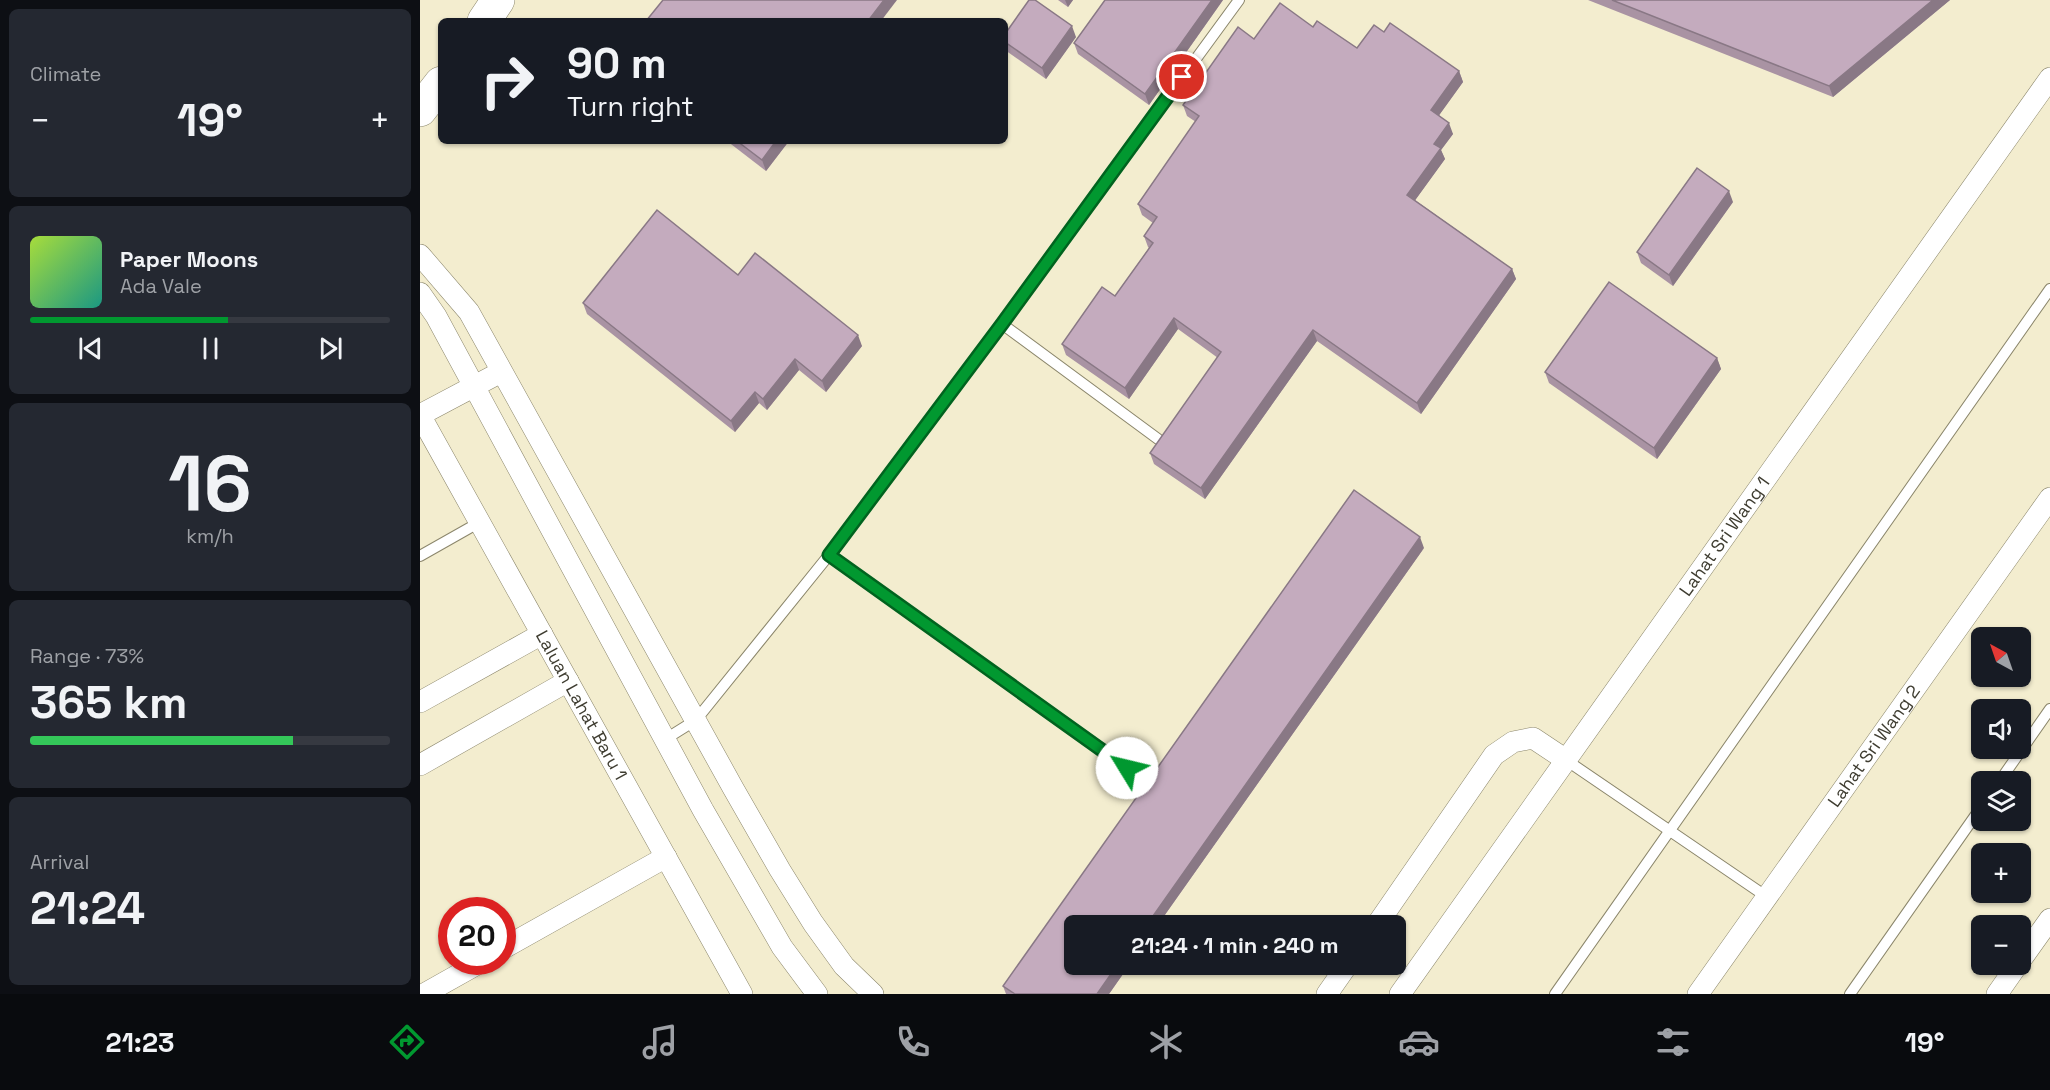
<!DOCTYPE html>
<html lang="en">
<head>
<meta charset="utf-8">
<style>
	:root { --surface:#171b24; --page:#242831; --text:#f1f3f6; --muted:#9ea1a6; --line:#363941; --accent:#019830 }
	body { margin:0; font-family:"Space Grotesk",sans-serif; background:var(--page); color:var(--text); height:100vh; display:flex; flex-direction:column; font-size:22px; white-space:nowrap }
	* { box-sizing:border-box; margin:0 }
	p { font-size:20px; color:var(--muted) }
	.icon { flex:none; width:33px; height:33px; fill:none; stroke:currentColor; stroke-width:2; stroke-linecap:round; stroke-linejoin:round }
	.map { position:relative; flex:1; overflow:hidden }
	.sheet { display:flex; flex-direction:column; gap:9px; padding:9px; background:#0d0f14; width:420px }
	.sheet>* { flex:none }
	.hud { position:absolute; left:18px; top:18px; width:570px; height:126px; border-radius:9px; box-shadow:0 2px 4px #0004; background:#171b24; color:var(--text); overflow:hidden }
	.needle { width:39px; rotate:320deg }
	.tools { position:absolute; left:1551px; top:627px; display:grid; gap:12px }
	.tools a { display:grid; place-items:center; width:60px; height:60px; border-radius:9px; background:var(--surface); box-shadow:0 2px 4px #0004; font-size:30px }
	.speed { position:absolute; left:18px; top:897px; display:flex; gap:12px; font-size:30px; font-weight:700; text-align:center }
	.speed>* { display:grid; place-content:center; width:78px; height:78px; border-radius:50%; background:var(--surface); box-shadow:0 2px 4px #0004; line-height:1 }
	.speed .limit { border:9px solid #d22; background:#fff; color:#111 }
	.pin { position:absolute; display:grid; place-items:center; width:51px; height:51px; color:#fff; margin:-26px; border:3px solid #fff; border-radius:50%; box-shadow:0 2px 6px #0007 }
	.me { position:absolute; width:66px; margin:-33px; rotate:306deg; stroke-linejoin:round; filter:drop-shadow(0 0 4px #0008) }
	.turn { display:flex; align-items:center; gap:21px; height:126px; padding:0 30px; font-size:27px }
	.turn .icon { width:78px; height:78px; stroke-width:2.5 }
	.turn b { display:block; font-size:42px; line-height:51px }
	.big { font-size:45px; font-weight:700; line-height:1.1 }
	.sheet .widget { flex:1; display:flex; flex-direction:column; justify-content:center; gap:9px; min-width:0; padding:0 21px; border-radius:9px; background:var(--page) }
	.sheet .dial { align-items:center; gap:0 }
	.dial b { font-size:78px; line-height:1 }
	.song { display:flex; align-items:center; gap:18px }
	.cover { width:72px; height:72px; border-radius:9px; background:linear-gradient(135deg,hsl(80 70% 55%),hsl(170 70% 35%)) }
	.played { height:6px; border-radius:3px; background:linear-gradient(90deg,var(--accent) 55%,var(--line) 55%) }
	.keys { display:flex; justify-content:space-around; direction:ltr }
	.heat { display:flex; justify-content:space-between; align-items:center; font-size:33px; direction:ltr }
	.charge { height:9px; border-radius:4px; background:linear-gradient(90deg,#34c759 73%,var(--line) 0) }
	.trip { position:absolute; left:644px; top:915px; width:342px; height:60px; border-radius:9px; background:var(--surface); box-shadow:0 2px 4px #0004; font-weight:700; line-height:60px; text-align:center }
	.dock { display:flex; height:96px; justify-content:space-around; align-items:center; background:#090b0e; color:var(--muted) }
	.dock .icon { width:42px; height:42px }
	.dock .selected { color:var(--accent) }
	.dock b { font-size:27px; color:var(--text) }
	main { display:flex; flex:1; min-height:0 }
	.map>svg:first-child { display:block }
	.lines { fill:none; stroke-linecap:round; stroke-linejoin:round }
	.service-casing { stroke:#8b866b; stroke-width:12 }
	.minor-casing { stroke:#8b866b; stroke-width:22 }
	.primary-casing { stroke:#8b866b; stroke-width:34 }
	.service { stroke:#fff; stroke-width:10 }
	.minor { stroke:#fff; stroke-width:21 }
	.primary { stroke:#fff; stroke-width:33 }
	.wall { fill:#a993a3 }
	.shaded-wall { fill:#897885 }
	.building { fill:#c4abbe; stroke:#897885; stroke-width:1.5 }
	.route-casing { stroke:#01631f; stroke-width:15 }
	.route { stroke:#019830; stroke-width:10 }
	.labels { text-anchor:middle; stroke-width:6; stroke-linejoin:round; paint-order:stroke }
	.street-label { font-size:18px; fill:#3f3d31; stroke:#fffae2 }
</style>
</head>
<body>
<main>
<section class="sheet">
<div class="widget"><p>Climate</p>
<div class="heat"><a>−</a><b class="big">19°</b><a>+</a></div>
</div>
<div class="widget">
<div class="song"><i class="cover"></i><div><b>Paper Moons</b><p>Ada Vale</p></div></div>
<div class="played"></div>
<div class="keys"><svg class="icon" aria-label="previous" viewBox="0 0 24 24"><path d="M18 5L8 12l10 7zM5 5v14"/></svg><svg class="icon" aria-label="pause" viewBox="0 0 24 24"><path d="M8 5v14M16 5v14"/></svg><svg class="icon" aria-label="next" viewBox="0 0 24 24"><path d="M6 5l10 7-10 7zM19 5v14"/></svg></div>
</div>
<div class="widget dial"><b>16</b><p>km/h</p></div>
<div class="widget"><p>Range · 73%</p><b class="big">365 km</b><div class="charge"></div></div>
<div class="widget"><p>Arrival</p><b class="big">21:24</b></div>
</section>
<div class="map">
<svg width="1630" height="994" viewBox="0 0 1630 994">
	<rect width="100%" height="100%" fill="#f3edcf"/>
	<g class="lines">
		<defs>
			<g id="service">
				<path d="M582 324 738 439"/>
				<path d="M409 555 707 768"/>
				<path d="M0 556 60 522"/>
				<path d="M244 740 276 720 409 555 582 324 819 0"/>
				<path d="M1146 760 1347 897"/>
				<path d="M1579 782 1630 709"/>
				<path d="M1135 994 1630 289"/>
				<path d="M1430 994 1562 806"/>
			</g>
			<g id="minor">
				<path d="M0 255 49 312 313 788 360 870 393 923 424 966 453 994"/>
				<path d="M0 293 16 316 283 810 362 947 397 994"/>
				<path id="s1" d="M0 415 322 994"/>
				<path d="M0 415 81 372"/>
				<path d="M0 702 122 634"/>
				<path d="M0 765 148 681"/>
				<path d="M956 926 1074 755 1093 742 1113 738 1146 760"/>
				<path d="M82 949 246 857"/>
				<path d="M1600 961 1630 919"/>
				<path d="M4 994 61 962"/>
				<path d="M907 994 928 964"/>
				<path id="s2" d="M980 994 1630 78"/>
				<path id="s3" d="M1278 994 1630 498"/>
				<path d="M1577 994 1598 964"/>
			</g>
			<g id="primary">
				<path d="M64 21 78 0"/>
				<path d="M0 110 21 83"/>
			</g>
		</defs>
		<use href="#service" class="service-casing"/>
		<use href="#minor" class="minor-casing"/>
		<use href="#primary" class="primary-casing"/>
		<use href="#service" class="service"/>
		<use href="#minor" class="minor"/>
		<use href="#primary" class="primary"/>
	</g>
	<g class="wall">
		<path d="M638 0H653L648 7Z"/>
		<path d="M803 0 729 105 658 54 654 43Z"/>
		<path d="M1168 0H1530L1413 97Z"/>
		<path d="M893 27 937 48 964 32 1039 71 1043 82 1019 115 1033 134 1021 150 1025 159 995 200 1092 269 1096 279 1001 414 897 341 785 499 734 464 730 453 798 358 758 329 709 399 646 355 642 344 695 296 729 248 728 247 724 236 733 223 722 215 718 204 776 122 767 116 763 105 834 39Z"/>
		<path d="M585 34 656 37 626 79 585 50Z"/>
		<path d="M307 141H369L346 171Z"/>
		<path d="M1313 202 1253 286 1221 263 1217 252Z"/>
		<path d="M318 275 442 346 406 392 379 370 347 410 339 403 315 432 167 314 163 303Z"/>
		<path d="M1297 358 1301 369 1237 459 1129 383 1125 372Z"/>
		<path d="M1004 548 737 926H654L710 964 689 994H586L583 986Z"/>
	</g>
	<g class="shaded-wall">
		<path d="M464 0H477L461 21H448Z"/>
		<path d="M645 0H653L648 7Z"/>
		<path d="M792 0H803L729 105 725 94Z"/>
		<path d="M1513 0H1530L1413 97 1409 86Z"/>
		<path d="M652 26 656 37 626 79 622 68Z"/>
		<path d="M1039 71 1043 82 1015 121 1011 110Z"/>
		<path d="M1029 123 1033 134 1021 150 1025 159 991 206 987 195 1014 144Z"/>
		<path d="M356 141H369L346 171 342 160Z"/>
		<path d="M1309 191 1313 202 1253 286 1249 275Z"/>
		<path d="M1092 269 1096 279 1001 414 997 403Z"/>
		<path d="M754 318 758 329 709 399 705 388Z"/>
		<path d="M893 330 897 341 785 499 781 488Z"/>
		<path d="M438 335 442 346 406 392 402 381Z"/>
		<path d="M1297 358 1301 369 1237 459 1234 448Z"/>
		<path d="M375 359 379 370 347 410 343 399Z"/>
		<path d="M335 392 339 403 315 432 311 421Z"/>
		<path d="M1000 537 1004 548 737 926H726Z"/>
		<path d="M698 964H710L689 994H677Z"/>
	</g>
	<g class="building">
		<path d="M243 0H464L448 21H226Z"/>
		<path d="M609 0H615L652 26 622 68 585 42V34Z"/>
		<path d="M685 0H792L725 94 654 43Z"/>
		<path d="M1192 0H1513L1409 86Z"/>
		<path d="M860 3 893 27 897 21 937 48 954 25 964 32 970 23 1039 71 1011 110 1029 123 1014 144 1021 148 987 195 1092 269 997 403 893 330 781 488 730 453 801 352 754 318 705 388 642 344 682 287 695 296 733 243 724 236 737 217 718 204 779 116 763 105 818 27 834 39Z"/>
		<path d="M317 141H356L342 160Z"/>
		<path d="M1277 168 1309 191 1249 275 1217 252Z"/>
		<path d="M237 210 318 275 335 253 438 335 402 381 375 359 343 399 335 392 311 421 163 303Z"/>
		<path d="M1189 282 1297 358 1234 448 1125 372Z"/>
		<path d="M934 490 1000 537 726 926H654V964H698L677 994H595L583 986Z"/>
	</g>
	<g class="lines">
		<defs>
			<path id="route" d="M707 768 409 555 582 324 762 77"/>
		</defs>
		<use href="#route" class="route-casing"/>
		<use href="#route" class="route"/>
	</g>
	<g class="labels">
		<g class="street-label">
			<text dy="6" stroke="none"><textPath href="#s2" startOffset="561">Lahat Sri Wang 1</textPath></text>
			<text dy="6" stroke="none"><textPath href="#s1" startOffset="332">Laluan Lahat Baru 1</textPath></text>
			<text dy="6" stroke="none"><textPath href="#s3" startOffset="304">Lahat Sri Wang 2</textPath></text>
		</g>
	</g>
</svg>
<div class="tools">
<a><svg class="needle" viewBox="-14 -14 28 28"><path d="M0-13l5 13h-10z" fill="#e53935"/><path d="M0 13l5-13h-10z" fill="#9ea1a6"/></svg></a>
<a><svg class="icon" aria-label="sound" viewBox="0 0 24 24"><path d="M4 9h4l5-4v14l-5-4H4zM17 9q2 3 0 6"/></svg></a>
<a><svg class="icon" aria-label="layers" viewBox="0 0 24 24"><path d="M12 4l9 5-9 5-9-5zM3 14l9 5 9-5"/></svg></a>
<a>+</a>
<a>−</a>
</div>
<div class="speed"><div class="limit">20</div></div>
<div class="pin" style="left:762px;top:77px;background:#d93025"><svg class="icon" aria-label="arrive" viewBox="0 0 24 24"><path d="M6 21V4h12l-3 4 3 4H6"/></svg></div>
<svg class="me" style="left:707px;top:768px" viewBox="-20 -20 40 40"><circle r="19" fill="#fff"/><path d="M0-13L10 11 0 6-10 11z" fill="#019830"/></svg>
<div class="trip">21:24 · 1 min · 240 m</div>
<div class="hud">
<div class="turn"><svg class="icon" aria-label="right" viewBox="0 0 24 24"><path d="M7 20v-9h11M14 6l5 5-5 5"/></svg><div><b>90 m</b>Turn right</div></div>
</div>
</div>
</main>
<nav class="dock">
<b>21:23</b>
<svg class="icon selected" aria-label="directions" viewBox="0 0 24 24"><path d="M12 3l9 9-9 9-9-9zM9 14v-3h6M13 9l2 2-2 2"/></svg>
<svg class="icon" aria-label="music" viewBox="0 0 24 24"><path d="M9 18V5l10-2v13"/><circle cx="6" cy="18" r="3"/><circle cx="16" cy="16" r="3"/></svg>
<svg class="icon" aria-label="phone" viewBox="0 0 24 24"><path d="M5 4h4l2 5-3 2q2 4 5 5l2-3 5 2v4C11 20 4 13 5 4z"/></svg>
<svg class="icon" aria-label="climate" viewBox="0 0 24 24"><path d="M12 3v18M4 7l16 10M4 17L20 7"/></svg>
<svg class="icon" aria-label="car" viewBox="0 0 24 24"><path d="M5 17H2v-5l4-1 3-4h7l3 4 3 1v5h-3M9 17h6M6 11h13"/><circle cx="7" cy="17" r="2"/><circle cx="17" cy="17" r="2"/></svg>
<svg class="icon" aria-label="filters" viewBox="0 0 24 24"><path d="M4 7h16M4 17h16"/><circle cx="9" cy="7" r="2"/><circle cx="15" cy="17" r="2"/></svg>
<b>19°</b>
</nav>
</body>
</html>
